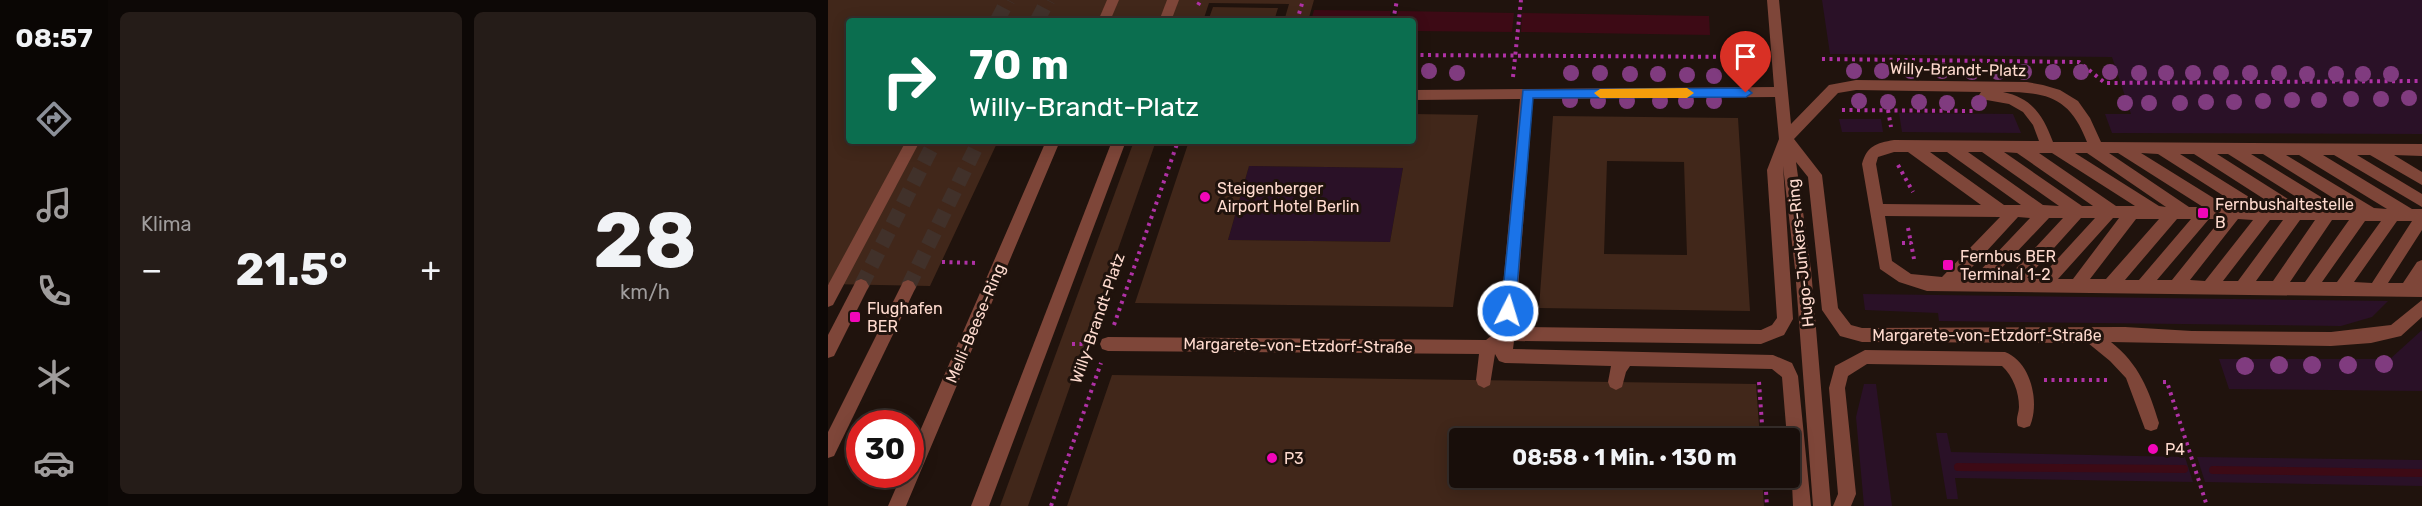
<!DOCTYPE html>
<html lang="de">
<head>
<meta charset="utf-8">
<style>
	:root { --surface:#180e0a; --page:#251c18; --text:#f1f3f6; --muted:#9f9c9c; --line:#362e2b; --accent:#8c9099 }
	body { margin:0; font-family:Rubik,sans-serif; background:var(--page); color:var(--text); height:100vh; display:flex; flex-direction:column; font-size:22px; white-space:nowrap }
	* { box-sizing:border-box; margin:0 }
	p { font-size:20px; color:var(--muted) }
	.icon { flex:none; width:33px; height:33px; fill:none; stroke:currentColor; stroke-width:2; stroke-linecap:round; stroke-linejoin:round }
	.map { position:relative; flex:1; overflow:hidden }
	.sheet { display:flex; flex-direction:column; gap:12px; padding:12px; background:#0d0806; width:720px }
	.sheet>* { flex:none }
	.hud { position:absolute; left:18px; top:18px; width:570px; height:126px; border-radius:6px; box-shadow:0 3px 15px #0003,0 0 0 2px var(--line); background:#0b6e4f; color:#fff; overflow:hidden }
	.speed { position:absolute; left:18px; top:410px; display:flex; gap:12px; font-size:30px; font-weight:700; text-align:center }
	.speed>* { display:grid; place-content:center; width:78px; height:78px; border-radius:50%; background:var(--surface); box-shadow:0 3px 15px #0003,0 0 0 2px var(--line); line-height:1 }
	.speed .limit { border:9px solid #d22; background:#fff; color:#111 }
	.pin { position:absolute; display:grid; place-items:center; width:51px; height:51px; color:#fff; margin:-62px -26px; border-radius:50% 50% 50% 0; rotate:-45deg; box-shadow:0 0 6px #0007 }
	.pin .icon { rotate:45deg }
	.me { position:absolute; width:66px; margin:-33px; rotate:5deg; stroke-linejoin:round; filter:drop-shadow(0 0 4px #0008) }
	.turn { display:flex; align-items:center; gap:21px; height:126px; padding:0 24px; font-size:27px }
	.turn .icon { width:78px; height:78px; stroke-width:2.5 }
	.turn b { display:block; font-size:42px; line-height:51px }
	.big { font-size:45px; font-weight:700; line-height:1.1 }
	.sheet .widget { flex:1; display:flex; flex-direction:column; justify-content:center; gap:9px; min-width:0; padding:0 21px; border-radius:9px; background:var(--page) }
	.sheet .dial { align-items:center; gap:0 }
	.dial b { font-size:78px; line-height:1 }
	.heat { display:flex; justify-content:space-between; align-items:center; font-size:33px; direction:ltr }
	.sheet .tiles { flex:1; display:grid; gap:12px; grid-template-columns:repeat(2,1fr) }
	.trip { position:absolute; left:621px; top:428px; width:351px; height:60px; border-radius:6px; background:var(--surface); box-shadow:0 3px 15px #0003,0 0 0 2px var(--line); font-weight:700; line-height:60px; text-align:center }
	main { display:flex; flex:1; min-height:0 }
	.menu { display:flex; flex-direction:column; width:108px; justify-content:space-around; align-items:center; background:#0a0604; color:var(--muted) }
	.menu .icon { width:42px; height:42px }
	.menu .current { color:var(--accent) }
	.menu b { font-size:27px; color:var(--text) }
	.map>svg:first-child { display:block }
	.green { fill:#2a1127 }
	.water { fill:#3d0a15 }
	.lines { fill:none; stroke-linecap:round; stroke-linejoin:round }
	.stream { stroke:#3d0a15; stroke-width:8 }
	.building { fill:#41271a; fill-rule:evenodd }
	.minor-tunnel { stroke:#41312a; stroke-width:15; stroke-dasharray:15 8; stroke-linecap:butt }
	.path { stroke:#af31a5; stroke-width:4; stroke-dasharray:3 4.5; stroke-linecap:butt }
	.minor { fill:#7e4639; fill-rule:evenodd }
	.tree { fill:#803b7f }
	.route { fill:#1a73e8; stroke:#114b97; stroke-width:1.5 }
	.slow { fill:#f59e0b }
	.poi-dot { fill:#f206b9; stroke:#20130d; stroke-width:2 }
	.labels { text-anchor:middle; stroke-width:6; stroke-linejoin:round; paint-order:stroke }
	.street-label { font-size:16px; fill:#fedace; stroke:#20130d }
	.poi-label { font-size:16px; fill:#fedace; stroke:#20130d; text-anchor:start }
</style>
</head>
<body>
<main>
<nav class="menu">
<b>08:57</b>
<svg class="icon current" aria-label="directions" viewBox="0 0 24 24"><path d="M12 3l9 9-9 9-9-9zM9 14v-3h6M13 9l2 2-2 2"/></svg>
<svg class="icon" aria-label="music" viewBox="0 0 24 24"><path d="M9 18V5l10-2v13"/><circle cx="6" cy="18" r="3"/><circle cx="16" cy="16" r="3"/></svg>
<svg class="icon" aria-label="phone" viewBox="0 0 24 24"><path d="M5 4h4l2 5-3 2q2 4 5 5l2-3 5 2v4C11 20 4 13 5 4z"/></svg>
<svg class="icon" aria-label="climate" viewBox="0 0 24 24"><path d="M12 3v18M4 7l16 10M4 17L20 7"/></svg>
<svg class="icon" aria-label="car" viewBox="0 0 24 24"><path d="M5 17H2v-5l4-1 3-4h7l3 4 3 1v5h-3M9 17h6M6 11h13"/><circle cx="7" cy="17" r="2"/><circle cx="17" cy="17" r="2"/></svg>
</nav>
<section class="sheet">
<div class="tiles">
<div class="widget"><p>Klima</p>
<div class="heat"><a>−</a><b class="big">21.5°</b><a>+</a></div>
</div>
<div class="widget dial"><b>28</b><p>km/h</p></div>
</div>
</section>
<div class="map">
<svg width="1594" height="506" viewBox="0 0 1594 506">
	<rect width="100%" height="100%" fill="#20130d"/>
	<g class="green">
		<path d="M994 0H1594V134L1284 133 1277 114H1303L1284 57 1002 54Z"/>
		<path d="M1071 113 1185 114 1193 133 1074 132Z"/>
		<path d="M1011 119H1053L1055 132H1014Z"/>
		<path d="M421 166 575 168 562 242 400 240Z"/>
		<path d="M1035 294 1560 301 1544 317 1513 326 1111 321 1110 313 1037 310Z"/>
		<path d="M1594 330V391L1401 389 1391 359H1562Z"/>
		<path d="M1036 384H1048L1064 506H1036L1028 417Z"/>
		<path d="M1108 433H1119L1123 452 1357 457 1365 482 1127 478 1130 499H1119Z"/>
		<path d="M1369 457 1594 460V486L1377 482Z"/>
	</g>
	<g class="water">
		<path d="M486 10 563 11 561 21H483Z"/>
		<path d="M570 11 686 13 684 32 585 31V21H568Z"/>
		<path d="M694 13 881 16 882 35 693 32Z"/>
	</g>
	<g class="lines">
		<g class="stream">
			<path d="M1130 467 1356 469"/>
			<path d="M1385 470 1594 473"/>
		</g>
	</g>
	<g class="building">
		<path d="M0 0H486L480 21H456L461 4 381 3 375 21H21V141H170L102 286 0 284Z"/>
		<path d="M385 7 450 8 446 21H380Z"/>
		<path d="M585 114 650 115 625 307 307 303 361 141H585ZM421 166 575 168 562 242 400 240Z"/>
		<path d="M725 116 910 118 922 311 711 308ZM779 161 856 162 859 255 776 254Z"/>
		<path d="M306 141H328L200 506H172Z"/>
		<path d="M284 375 928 384 932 438H632V477H934L936 506H239Z"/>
	</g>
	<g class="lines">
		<g class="minor-tunnel">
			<path d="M169 21 180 0"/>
			<path d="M209 21 220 0"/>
			<path d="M33 286 107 141"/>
			<path d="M80 287 151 141"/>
		</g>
		<g class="path">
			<path d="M370 5 373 0"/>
			<path d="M469 21 475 0"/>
			<path d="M565 21 569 0"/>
			<path d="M585 55 916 57"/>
			<path d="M994 59 1251 62 1277 83 1594 81"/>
			<path d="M685 77 693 0"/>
			<path d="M1014 110 1147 111"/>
			<path d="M1060 110 1063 127"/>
			<path d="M1070 165 1085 192"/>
			<path d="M1080 228 1083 243"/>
			<path d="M1074 243H1083L1086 259"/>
			<path d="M114 262 150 263"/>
			<path d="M286 325 350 141"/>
			<path d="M244 344H261"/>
			<path d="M1216 380H1280"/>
			<path d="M931 382 935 438"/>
			<path d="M1335 382H1339L1379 506"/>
			<path d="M937 477 939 506"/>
			<path d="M223 506 273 363"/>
		</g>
		<g class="minor">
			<path d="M279 0H291L282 21H270Z"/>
			<path d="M339 0H351L343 21H331Z"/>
			<path d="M939 0H951L963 124 1001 85 1028 80 1199 82 1215 85 1232 90 1250 101 1262 118 1273 142 1594 144V156L1566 155 1594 172V185L1542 155H1529L1594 194V207L1506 155H1495L1584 209H1594V230L1560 283H1575L1589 262 1594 260V297L1099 291 1071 282 1052 269 1034 164C1039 146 1048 143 1066 140L1211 141 1205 125 1195 112 1181 104 1153 99 1151 95 1153 92 1028 90 1010 93 966 139 994 175 1010 308 1023 325 1034 328 1297 327 1364 331 1503 332 1563 325 1594 300V317L1573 336 1543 343 1503 346 1283 342C1311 364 1321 390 1331 423L1329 429 1323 431 1317 429 1298 378 1282 361 1260 343 1034 342 1012 336 994 310 980 177 968 162 983 269 1003 506H985L967 269 955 166 965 319 956 335 933 344 686 341 685 349 945 355 964 363 970 376 983 506H965L962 438H959L954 377 944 369 802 366 798 372 794 387 788 390 782 387 780 382 783 366 677 363 671 361 667 354 662 385 656 388 650 385 648 380 651 354 280 351 274 349 272 344 274 339 280 337 658 340 671 330 692 99 585 100V90L946 87ZM1175 92C1219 92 1242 97 1259 142H1225C1215 115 1204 98 1175 92ZM947 97 951 139 939 170 949 318 944 325 933 330 687 327 705 99ZM1066 152H1080L1153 205 1055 204 1048 164 1050 157ZM1102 152H1119L1193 205H1176ZM1140 152H1154L1231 206 1215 205ZM1176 152 1189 153 1265 206H1254ZM1211 153H1224L1307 206H1288ZM1247 153H1259L1338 207 1331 206ZM1281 153H1290L1375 207H1361ZM1313 153 1330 154 1413 207H1400ZM1352 154H1366L1450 208 1437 207ZM1389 154H1400L1486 208H1474ZM1423 154H1435L1521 208H1511ZM1458 155H1471L1559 209 1546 208ZM1057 216 1172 217 1114 277 1083 274 1064 261ZM1190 217 1202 218 1145 278H1134ZM1221 218H1235L1179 278H1164ZM1253 218H1267L1211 279 1199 278ZM1285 218H1291L1245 279H1230ZM1308 219H1331L1278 279H1262ZM1349 219H1363L1311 280H1297ZM1381 219H1393L1344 280H1329ZM1410 219 1425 220 1377 281 1362 280ZM1442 220H1455L1410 281H1395ZM1472 220H1487L1445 281H1428ZM1504 220H1521L1477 282H1462ZM1537 221H1553L1509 282H1494ZM1569 221H1584L1544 283 1526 282Z"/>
			<path d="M78 141H92L5 305 0 307V285Z"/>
			<path d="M218 141H232L78 506H60L74 474H82V454Z"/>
			<path d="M284 141H298L161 506H143Z"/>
			<path d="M33 279 38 281 41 286 6 356 0 358V335L28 281Z"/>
			<path d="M80 280 85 282 88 287 6 456 0 458V432L75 282Z"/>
			<path d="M1037 350 1177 352C1203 362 1212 402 1202 426L1196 428 1190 426C1187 418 1191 414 1191 407 1191 392 1185 376 1174 366L1039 364 1020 376 1017 388 1028 494 1023 506H1005L1010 494 1001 388 1007 366Z"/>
		</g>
	</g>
	<g class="tree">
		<circle cx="601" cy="71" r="8"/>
		<circle cx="1026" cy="71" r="8"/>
		<circle cx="1054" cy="71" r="8"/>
		<circle cx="1083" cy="71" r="8"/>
		<circle cx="1114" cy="71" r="8"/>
		<circle cx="1144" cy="72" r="8"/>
		<circle cx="1170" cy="72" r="8"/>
		<circle cx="1196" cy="72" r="8"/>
		<circle cx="1225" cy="72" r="8"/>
		<circle cx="1253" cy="72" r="8"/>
		<circle cx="1282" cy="72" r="8"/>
		<circle cx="629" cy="73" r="8"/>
		<circle cx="743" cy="73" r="8"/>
		<circle cx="772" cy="73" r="8"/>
		<circle cx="1311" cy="73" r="8"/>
		<circle cx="1338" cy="73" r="8"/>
		<circle cx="1365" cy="73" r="8"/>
		<circle cx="1393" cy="73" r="8"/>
		<circle cx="1422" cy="73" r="8"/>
		<circle cx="1451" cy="73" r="8"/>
		<circle cx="802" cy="74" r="8"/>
		<circle cx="830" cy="74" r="8"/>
		<circle cx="1479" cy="74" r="8"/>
		<circle cx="1508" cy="74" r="8"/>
		<circle cx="1535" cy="74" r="8"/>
		<circle cx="1563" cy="74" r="8"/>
		<circle cx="859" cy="75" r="8"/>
		<circle cx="886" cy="76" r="8"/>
		<circle cx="1581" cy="98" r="8"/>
		<circle cx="1523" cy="99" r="8"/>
		<circle cx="1553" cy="99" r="8"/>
		<circle cx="742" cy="100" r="8"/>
		<circle cx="1464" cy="100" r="8"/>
		<circle cx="1491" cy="100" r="8"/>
		<circle cx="770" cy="101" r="8"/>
		<circle cx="799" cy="101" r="8"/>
		<circle cx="832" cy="101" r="8"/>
		<circle cx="858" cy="101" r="8"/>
		<circle cx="886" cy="101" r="8"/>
		<circle cx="1031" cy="101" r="8"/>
		<circle cx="1435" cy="101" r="8"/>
		<circle cx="1060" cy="102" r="8"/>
		<circle cx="1091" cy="102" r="8"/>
		<circle cx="1378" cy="102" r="8"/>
		<circle cx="1406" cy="102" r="8"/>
		<circle cx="1119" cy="103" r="8"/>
		<circle cx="1151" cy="103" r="8"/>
		<circle cx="1297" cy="103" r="8"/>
		<circle cx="1321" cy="103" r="8"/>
		<circle cx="1352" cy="103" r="8"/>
		<circle cx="1556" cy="364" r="9"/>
		<circle cx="1451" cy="365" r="9"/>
		<circle cx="1484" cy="365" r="9"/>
		<circle cx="1520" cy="365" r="9"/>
		<circle cx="1417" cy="366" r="9"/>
	</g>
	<path class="route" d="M918 88 924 93 918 97 705 98 687 311 680 317 675 315 673 311 695 90Z"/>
	<path class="slow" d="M859 88 866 93 859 98H772L766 93 772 89Z"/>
	<g class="poi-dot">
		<circle cx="377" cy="197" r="6"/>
		<rect x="1369" y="207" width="12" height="12" rx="3"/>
		<rect x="1114" y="259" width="12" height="12" rx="3"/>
		<rect x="21" y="311" width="12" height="12" rx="3"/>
		<circle cx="1325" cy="449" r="6"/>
		<circle cx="444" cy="458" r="6"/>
	</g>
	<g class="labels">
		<g class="street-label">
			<text transform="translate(1130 69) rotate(1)" y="6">Willy-Brandt-Platz</text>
			<text transform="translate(972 253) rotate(-96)" y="6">Hugo-Junkers-Ring</text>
			<text transform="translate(269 318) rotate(-71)" y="6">Willy-Brandt-Platz</text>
			<text transform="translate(147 323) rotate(-67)" y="6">Melli-Beese-Ring</text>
			<text x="1159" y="341">Margarete-von-Etzdorf-Straße</text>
			<text transform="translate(470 345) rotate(1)" y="6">Margarete-von-Etzdorf-Straße</text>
		</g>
		<g class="poi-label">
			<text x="389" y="194">Steigenberger<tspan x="389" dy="18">Airport Hotel Berlin</tspan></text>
			<text x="1387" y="210">Fernbushaltestelle<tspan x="1387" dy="18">B</tspan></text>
			<text x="1132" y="262">Fernbus BER<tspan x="1132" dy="18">Terminal 1-2</tspan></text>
			<text x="39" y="314">Flughafen<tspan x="39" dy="18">BER</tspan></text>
			<text x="1337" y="455">P4</text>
			<text x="456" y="464">P3</text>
		</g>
	</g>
</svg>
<div class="speed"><div class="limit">30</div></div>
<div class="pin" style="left:918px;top:93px;background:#d93025"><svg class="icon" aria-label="arrive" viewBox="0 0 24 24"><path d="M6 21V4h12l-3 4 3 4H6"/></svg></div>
<svg class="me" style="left:680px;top:311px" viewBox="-20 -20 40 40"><circle r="17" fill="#1a73e8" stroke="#fff" stroke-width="3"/><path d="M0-11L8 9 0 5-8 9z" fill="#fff"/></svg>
<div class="trip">08:58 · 1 Min. · 130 m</div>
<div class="hud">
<div class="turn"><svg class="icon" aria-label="right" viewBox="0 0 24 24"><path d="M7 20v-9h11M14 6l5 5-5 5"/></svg><div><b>70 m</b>Willy-Brandt-Platz</div></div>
</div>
</div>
</main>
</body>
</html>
